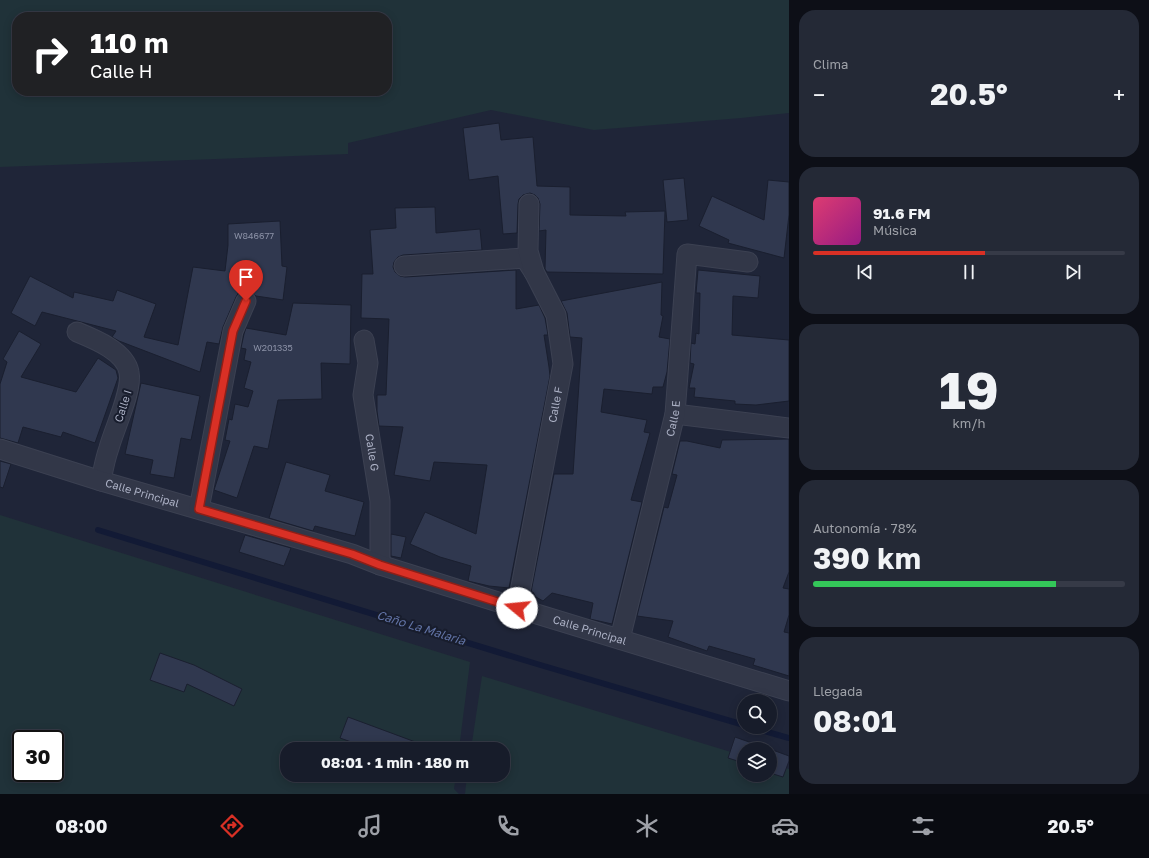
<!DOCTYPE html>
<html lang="es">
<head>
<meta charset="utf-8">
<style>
	:root { --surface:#171c2a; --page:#242936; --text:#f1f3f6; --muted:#9ea1a8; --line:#363a47; --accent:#d93025 }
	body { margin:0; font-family:"Golos Text",sans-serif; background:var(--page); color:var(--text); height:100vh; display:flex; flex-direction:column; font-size:15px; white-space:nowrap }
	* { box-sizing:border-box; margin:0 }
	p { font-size:13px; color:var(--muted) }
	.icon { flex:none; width:22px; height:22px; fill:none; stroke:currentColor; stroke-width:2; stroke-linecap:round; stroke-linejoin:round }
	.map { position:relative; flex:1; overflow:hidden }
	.sheet { display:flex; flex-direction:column; gap:10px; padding:10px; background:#0d0f17; width:360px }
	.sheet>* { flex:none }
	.guide { position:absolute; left:12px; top:12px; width:380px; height:84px; border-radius:16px; box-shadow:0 2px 10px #0003,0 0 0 1px var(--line); background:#202124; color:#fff; overflow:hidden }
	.fabs { position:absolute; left:737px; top:694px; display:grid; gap:8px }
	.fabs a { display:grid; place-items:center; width:40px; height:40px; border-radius:50%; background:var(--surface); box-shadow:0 2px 10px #0003,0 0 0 1px var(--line); font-size:20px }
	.speed { position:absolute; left:12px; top:730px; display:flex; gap:8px; font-size:20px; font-weight:700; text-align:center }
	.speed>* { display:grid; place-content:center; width:52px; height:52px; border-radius:50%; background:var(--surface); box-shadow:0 2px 10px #0003,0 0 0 1px var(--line); line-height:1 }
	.speed .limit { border:2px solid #111; border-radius:6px; background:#fff; color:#111 }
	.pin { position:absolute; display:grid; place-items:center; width:34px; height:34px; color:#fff; margin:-41px -17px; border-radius:50% 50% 50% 0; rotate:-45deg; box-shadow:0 0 4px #0007 }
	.pin .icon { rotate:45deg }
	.me { position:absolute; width:44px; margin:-22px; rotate:287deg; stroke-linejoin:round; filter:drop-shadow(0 0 3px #0008) }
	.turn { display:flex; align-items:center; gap:14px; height:84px; padding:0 12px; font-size:18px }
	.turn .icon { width:52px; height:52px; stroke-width:2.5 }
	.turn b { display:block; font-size:28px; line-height:34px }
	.big { font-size:30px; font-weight:700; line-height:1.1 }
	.sheet .widget { flex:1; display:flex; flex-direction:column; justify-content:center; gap:6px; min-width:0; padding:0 14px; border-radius:16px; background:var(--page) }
	.sheet .dial { align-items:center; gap:0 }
	.dial b { font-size:52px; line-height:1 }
	.song { display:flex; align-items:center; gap:12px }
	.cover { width:48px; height:48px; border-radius:6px; background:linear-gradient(135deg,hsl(340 70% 55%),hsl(310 70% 35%)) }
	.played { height:4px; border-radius:2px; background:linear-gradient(90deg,var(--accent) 55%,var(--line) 55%) }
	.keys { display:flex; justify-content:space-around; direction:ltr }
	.heat { display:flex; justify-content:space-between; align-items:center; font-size:22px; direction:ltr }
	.charge { height:6px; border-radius:3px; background:linear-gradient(90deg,#34c759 78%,var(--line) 0) }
	.trip { position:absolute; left:280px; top:742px; width:230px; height:40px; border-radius:16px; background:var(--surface); box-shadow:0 2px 10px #0003,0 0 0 1px var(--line); font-weight:700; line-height:40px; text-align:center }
	.menu { display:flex; height:64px; justify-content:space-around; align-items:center; background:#090b11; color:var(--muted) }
	.menu .icon { width:28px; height:28px }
	.menu .selected { color:var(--accent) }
	.menu b { font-size:18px; color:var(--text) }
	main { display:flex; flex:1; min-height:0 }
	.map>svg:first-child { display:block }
	.green { fill:#203239; fill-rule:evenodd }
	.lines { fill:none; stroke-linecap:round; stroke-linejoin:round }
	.stream { stroke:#121a35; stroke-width:6 }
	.building { fill:#30384f; stroke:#1a1f2f }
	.street-casing { stroke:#3c4152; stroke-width:21 }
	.street { stroke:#323748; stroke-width:19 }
	.route-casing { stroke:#8d1f18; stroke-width:10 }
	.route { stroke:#d93025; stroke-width:7 }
	.labels { text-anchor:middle; stroke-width:4; stroke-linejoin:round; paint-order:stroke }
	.number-label { font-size:9px; fill:#8b91a6 }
	.street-label { font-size:11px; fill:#acb1c5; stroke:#181d2d }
	.water-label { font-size:12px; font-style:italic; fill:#6274a7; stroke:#181d2d }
</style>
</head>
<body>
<main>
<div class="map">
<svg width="789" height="794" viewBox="0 0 789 794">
	<rect width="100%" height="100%" fill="#1f2538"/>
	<g class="green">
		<path d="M0 0H789V113L741 118 594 130 491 110 348 143V154L0 167ZM17 17H387V91H17Z"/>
		<path d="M0 515 470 662 459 749H287V775H456L454 789 459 794H0ZM21 739H55V773H21Z"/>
		<path d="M482 676 744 756V775H770V763L789 769V794H465L467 775H503V749H471Z"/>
	</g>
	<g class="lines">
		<g class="stream">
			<path d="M98 530 537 664 744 725"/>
			<path d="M750 727 789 738"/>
		</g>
	</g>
	<g class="building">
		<path d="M499 123 501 140 533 137 537 186 570 187V215L626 216 625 212 665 211 663 274 547 272 545 269 546 230 539 231 540 204 538 198 535 195 530 193 523 195 519 199 518 204 517 233 503 234 498 176 469 180 463 128Z"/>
		<path d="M684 178 688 220 667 222 663 180Z"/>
		<path d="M768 180 789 182V215L784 258 728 243 729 240 699 226 712 196 764 220Z"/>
		<path d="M435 207 436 233 480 229 482 250 403 255 398 257 394 262 393 267 395 272 400 276 405 277 516 270V309L539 305 545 318 548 335H544L549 367 550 376 509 588 489 586 468 581 471 566 440 557 410 544 425 512 476 534 487 465 434 462 430 481 394 475 403 427 379 426 377 411V395H386L389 319 361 318 362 274H373L370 230 396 228 395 208Z"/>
		<path d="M280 221 282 266 287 267 283 300 256 296 250 291 244 290 239 292 236 297 223 327 219 344 207 342 200 372 119 341 112 337 116 331 42 312 35 326 11 313 30 276 73 298 74 292 113 301 117 290 156 304 144 337 178 345 193 267 225 271 228 245V224Z"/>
		<path d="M698 270 760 276 758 298 733 296 732 335 789 340V401L756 405 735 404V401L694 397 695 388H689L694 364 690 363 691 343 695 344 696 333 699 334 700 293H696Z"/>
		<path d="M662 282 661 315 663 316 659 337 670 339 667 372 663 387H653L652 394 604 389 601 412 647 420 644 432 650 433 631 500 642 502 612 624 590 619 593 603 552 593 543 601 536 597 533 592H531L554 474H573L582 338 570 337 567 313 561 301Z"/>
		<path d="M293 303 351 305 350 364 321 363 322 399 278 400 268 449 254 446 237 498 214 490 230 441 225 440 229 419 232 420 235 404 248 407 253 391 244 388 251 362 244 360 246 349 241 348 244 334 246 328 286 335Z"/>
		<path d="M19 331 41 344 21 377 76 392 98 358 116 370 118 378 95 443 63 432 61 437 23 427 18 443 0 438V384L7 362 3 359Z"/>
		<path d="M141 383 200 396 191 440 181 438 174 478 150 474 153 460 125 454Z"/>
		<path d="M789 439V572L783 588 789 589V615L784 632 789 633V676L753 665 755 659 709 646 707 651 668 637 673 621 637 616 664 507 668 508 677 475 672 474 680 441H687L720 448 722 440Z"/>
		<path d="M0 461 11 464 3 488 0 487Z"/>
		<path d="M286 462 330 475 325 491 364 502 355 536 315 526 313 531 269 518Z"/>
		<path d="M391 534 406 537 401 558 391 556Z"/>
		<path d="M245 535 291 548 284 566 239 552Z"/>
		<path d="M160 653 194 665 242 689 234 706 187 684 184 692 150 680Z"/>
		<path d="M348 717 429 747V749H371L340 738Z"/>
		<path d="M735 737 769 749H744V763L728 758Z"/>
		<path d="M770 749 789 756V761L783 777 770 773Z"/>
	</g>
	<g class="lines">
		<defs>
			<g id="street">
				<path d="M404 266 525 258 534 272"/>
				<path d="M77 332C94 339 125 351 129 372 133 390 114 429 109 448 105 459 103 470 101 481"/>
				<path id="s1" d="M364 340 368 363 363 395 380 501V565"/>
				<path d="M675 414 789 428"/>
				<path id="s2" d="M0 449 101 481 352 554 380 565 517 608 789 691"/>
				<path d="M199 509 233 331 246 301"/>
				<path id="s3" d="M517 608 563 364 556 315 534 272 528 251 529 204"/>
				<path id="s4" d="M620 639 675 414 687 254 748 262"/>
			</g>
		</defs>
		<use href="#street" class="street-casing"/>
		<use href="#street" class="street"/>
	</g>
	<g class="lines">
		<defs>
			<path id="route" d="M246 301 233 331 199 509 352 554 380 565 517 608"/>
		</defs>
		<use href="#route" class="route-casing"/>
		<use href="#route" class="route"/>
	</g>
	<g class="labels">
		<g class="number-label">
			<text x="254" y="239">W846677</text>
			<text x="273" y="351">W201335</text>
		</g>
		<g class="street-label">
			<text dy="4" stroke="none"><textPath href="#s3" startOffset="207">Calle F</textPath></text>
			<text transform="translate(123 406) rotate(-72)" y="4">Calle I</text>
			<text dy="4" stroke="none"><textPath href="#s4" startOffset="227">Calle E</textPath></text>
			<text dy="4" stroke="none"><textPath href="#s1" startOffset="114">Calle G</textPath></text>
			<text dy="4" stroke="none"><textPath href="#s2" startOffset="149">Calle Principal</textPath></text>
			<text dy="4" stroke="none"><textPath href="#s2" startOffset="617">Calle Principal</textPath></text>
		</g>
		<g class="water-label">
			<text transform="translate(421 628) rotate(17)" y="4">Caño La Malaria</text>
		</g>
	</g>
</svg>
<div class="fabs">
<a><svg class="icon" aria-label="search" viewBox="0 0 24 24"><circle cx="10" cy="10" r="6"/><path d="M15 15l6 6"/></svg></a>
<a><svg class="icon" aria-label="layers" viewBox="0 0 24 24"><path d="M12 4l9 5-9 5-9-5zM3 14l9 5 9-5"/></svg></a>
</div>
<div class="speed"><div class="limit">30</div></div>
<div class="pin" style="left:246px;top:301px;background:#d93025"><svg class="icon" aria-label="arrive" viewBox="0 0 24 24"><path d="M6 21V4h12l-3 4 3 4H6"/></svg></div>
<svg class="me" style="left:517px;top:608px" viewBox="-20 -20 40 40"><circle r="19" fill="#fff"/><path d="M0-13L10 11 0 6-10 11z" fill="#d93025"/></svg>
<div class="trip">08:01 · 1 min · 180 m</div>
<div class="guide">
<div class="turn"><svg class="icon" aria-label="right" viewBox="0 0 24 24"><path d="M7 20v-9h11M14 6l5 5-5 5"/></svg><div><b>110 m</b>Calle H</div></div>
</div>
</div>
<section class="sheet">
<div class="widget"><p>Clima</p>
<div class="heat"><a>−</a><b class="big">20.5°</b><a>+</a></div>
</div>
<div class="widget">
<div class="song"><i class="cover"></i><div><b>91.6 FM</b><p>Música</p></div></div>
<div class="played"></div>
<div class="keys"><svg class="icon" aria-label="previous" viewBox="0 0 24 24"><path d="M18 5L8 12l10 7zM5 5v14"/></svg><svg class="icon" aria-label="pause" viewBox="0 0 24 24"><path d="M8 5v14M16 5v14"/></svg><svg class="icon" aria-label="next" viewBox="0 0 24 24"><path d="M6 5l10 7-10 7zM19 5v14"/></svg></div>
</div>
<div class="widget dial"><b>19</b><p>km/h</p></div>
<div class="widget"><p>Autonomía · 78%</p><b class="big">390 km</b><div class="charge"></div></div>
<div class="widget"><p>Llegada</p><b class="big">08:01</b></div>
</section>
</main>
<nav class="menu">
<b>08:00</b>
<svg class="icon selected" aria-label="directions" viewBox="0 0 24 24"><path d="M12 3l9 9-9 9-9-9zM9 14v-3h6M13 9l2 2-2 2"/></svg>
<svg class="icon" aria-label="music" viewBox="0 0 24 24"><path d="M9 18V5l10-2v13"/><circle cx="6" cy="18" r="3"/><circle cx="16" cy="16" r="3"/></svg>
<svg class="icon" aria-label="phone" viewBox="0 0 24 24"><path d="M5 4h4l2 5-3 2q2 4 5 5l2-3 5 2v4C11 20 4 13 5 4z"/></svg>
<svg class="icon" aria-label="climate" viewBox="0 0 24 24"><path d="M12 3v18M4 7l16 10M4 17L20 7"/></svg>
<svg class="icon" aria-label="car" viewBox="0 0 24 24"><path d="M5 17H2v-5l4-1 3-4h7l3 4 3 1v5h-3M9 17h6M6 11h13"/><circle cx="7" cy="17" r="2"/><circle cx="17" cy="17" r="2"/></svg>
<svg class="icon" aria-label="filters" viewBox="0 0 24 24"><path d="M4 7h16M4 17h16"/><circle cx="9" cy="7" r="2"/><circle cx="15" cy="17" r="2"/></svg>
<b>20.5°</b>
</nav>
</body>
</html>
